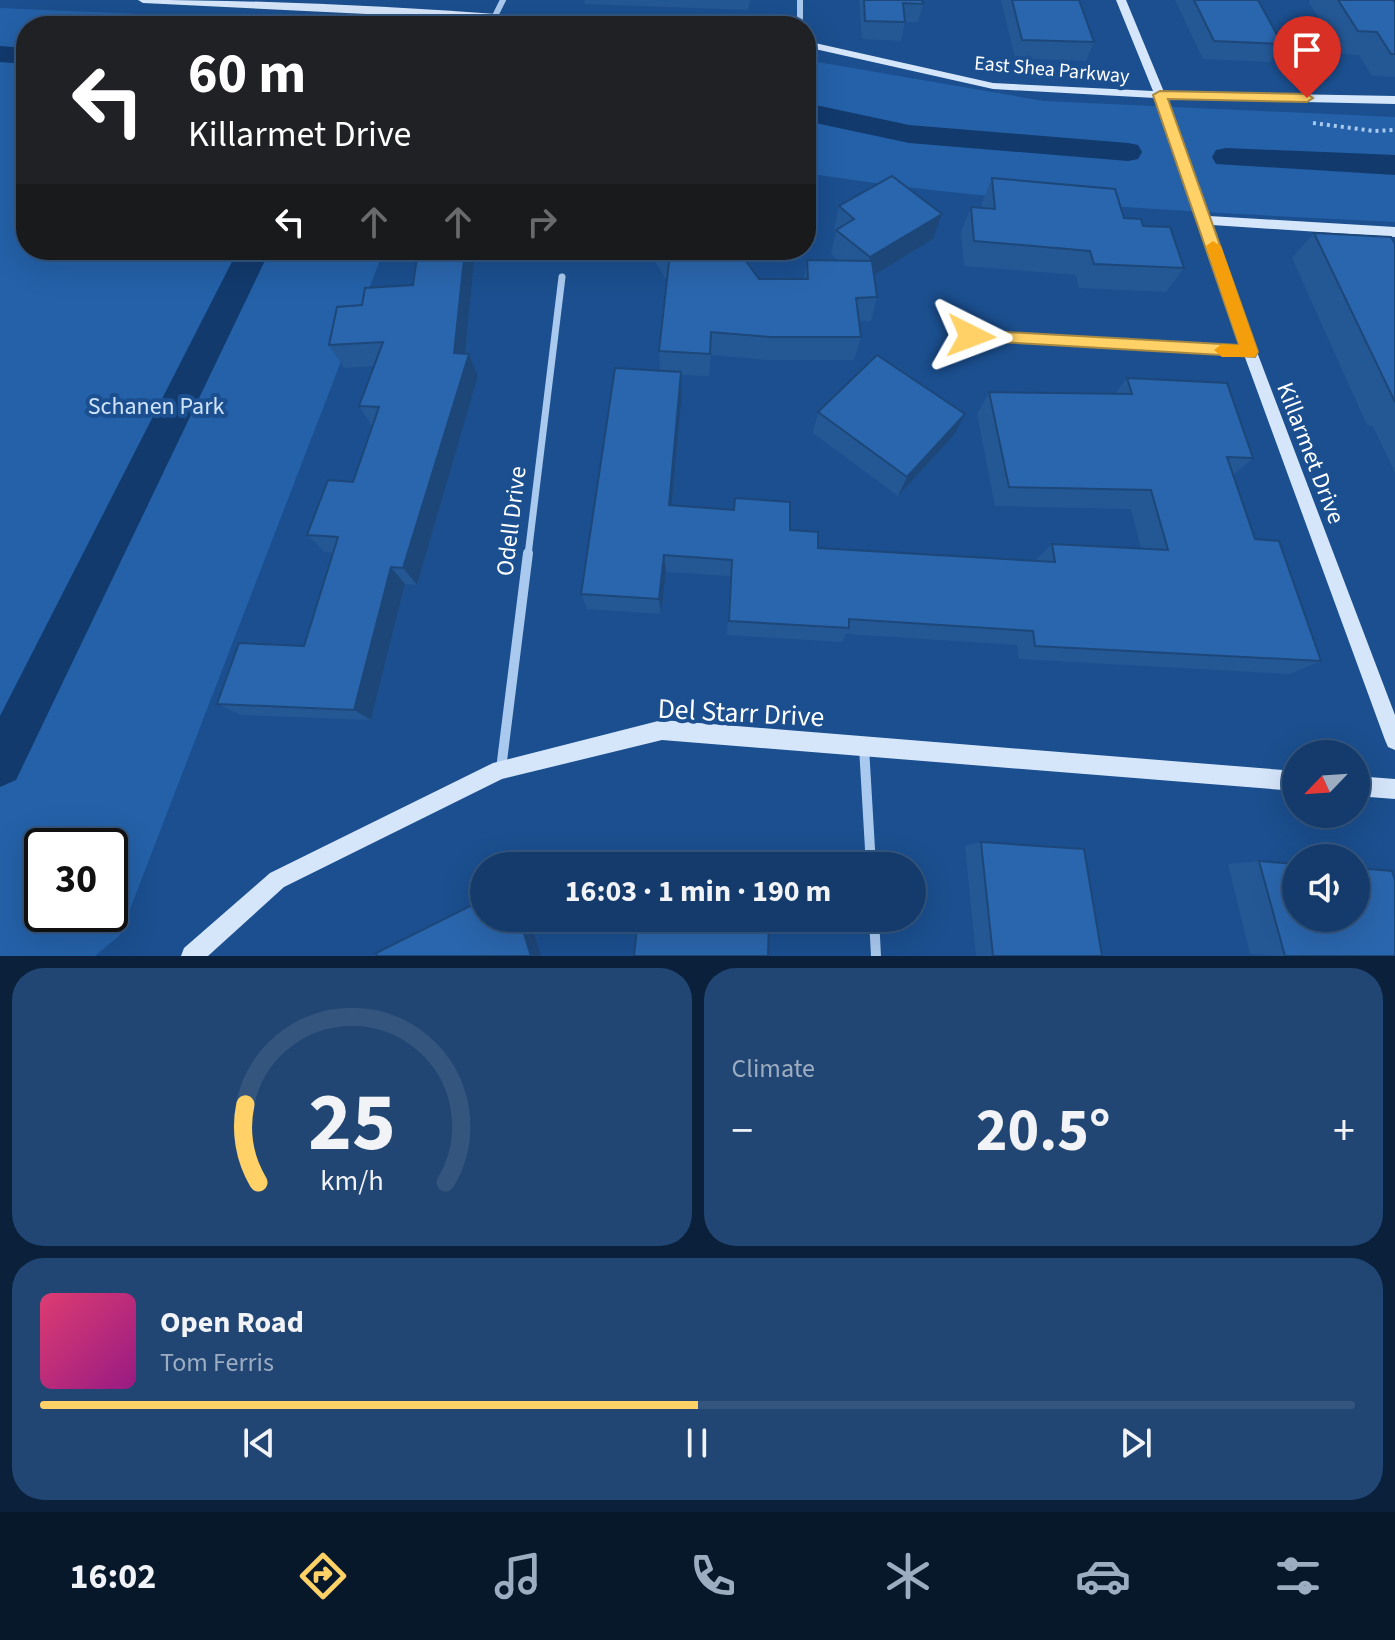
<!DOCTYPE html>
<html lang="en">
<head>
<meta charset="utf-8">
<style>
	:root { --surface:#143b6b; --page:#214673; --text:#f1f3f6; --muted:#9dadc1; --line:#33557e; --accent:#ffd166 }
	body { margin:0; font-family:"Source Sans 3",sans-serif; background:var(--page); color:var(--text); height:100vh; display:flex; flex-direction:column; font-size:30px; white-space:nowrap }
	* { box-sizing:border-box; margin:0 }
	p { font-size:26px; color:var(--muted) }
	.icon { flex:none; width:44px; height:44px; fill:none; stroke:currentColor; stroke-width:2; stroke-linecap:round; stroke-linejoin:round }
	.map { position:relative; height:956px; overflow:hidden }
	.details { display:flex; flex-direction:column; gap:12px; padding:12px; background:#0b203b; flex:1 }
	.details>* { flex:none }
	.guide { position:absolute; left:16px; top:16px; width:800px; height:244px; border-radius:32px; box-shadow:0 8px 32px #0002,0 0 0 2px var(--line); background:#202124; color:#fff; overflow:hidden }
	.needle { width:52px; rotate:245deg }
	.buttons { position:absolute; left:1282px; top:740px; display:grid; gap:16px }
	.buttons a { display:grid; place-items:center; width:88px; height:88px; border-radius:50%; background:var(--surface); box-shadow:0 8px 32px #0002,0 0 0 2px var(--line); font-size:40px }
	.speed { position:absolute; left:24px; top:828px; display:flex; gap:16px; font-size:40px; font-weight:700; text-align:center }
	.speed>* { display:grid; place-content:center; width:104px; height:104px; border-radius:50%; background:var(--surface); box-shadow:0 8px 32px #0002,0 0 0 2px var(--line); line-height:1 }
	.speed .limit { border:4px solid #111; border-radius:12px; background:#fff; color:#111 }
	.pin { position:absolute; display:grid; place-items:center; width:68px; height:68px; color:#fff; margin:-82px -34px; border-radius:50% 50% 50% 0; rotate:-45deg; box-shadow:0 0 8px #0007 }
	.pin .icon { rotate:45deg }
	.me { position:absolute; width:88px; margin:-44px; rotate:93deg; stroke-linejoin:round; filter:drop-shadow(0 0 6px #0008) }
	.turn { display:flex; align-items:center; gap:28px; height:168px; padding:0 40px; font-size:36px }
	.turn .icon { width:104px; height:104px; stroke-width:2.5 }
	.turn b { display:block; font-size:56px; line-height:68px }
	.lanes { display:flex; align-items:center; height:76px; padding:0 40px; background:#0003; justify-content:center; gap:40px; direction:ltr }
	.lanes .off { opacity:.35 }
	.big { font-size:60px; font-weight:700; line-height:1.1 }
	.details .tile { flex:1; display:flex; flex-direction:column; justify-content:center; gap:12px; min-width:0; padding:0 28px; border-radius:32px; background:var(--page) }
	.details .dial { align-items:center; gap:0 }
	.dial svg { height:208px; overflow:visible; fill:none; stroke:var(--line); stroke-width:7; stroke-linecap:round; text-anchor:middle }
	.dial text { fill:var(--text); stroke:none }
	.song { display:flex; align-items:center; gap:24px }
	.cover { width:96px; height:96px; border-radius:12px; background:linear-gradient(135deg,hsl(340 70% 55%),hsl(310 70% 35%)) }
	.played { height:8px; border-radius:4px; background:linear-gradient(90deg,var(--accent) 50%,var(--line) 50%) }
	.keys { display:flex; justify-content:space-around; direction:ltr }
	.heat { display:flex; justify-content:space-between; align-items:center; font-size:44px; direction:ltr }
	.details .tiles { flex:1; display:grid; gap:12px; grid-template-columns:1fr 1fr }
	.tile:last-child { grid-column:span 2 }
	.trip { position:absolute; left:470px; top:852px; width:456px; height:80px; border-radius:40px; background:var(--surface); box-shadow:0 8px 32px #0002,0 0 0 2px var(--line); font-weight:700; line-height:80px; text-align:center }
	.tab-bar { display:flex; height:128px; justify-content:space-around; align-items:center; background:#08182b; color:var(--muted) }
	.tab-bar .icon { width:56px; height:56px }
	.tab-bar .on { color:var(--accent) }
	.tab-bar b { font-size:36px; color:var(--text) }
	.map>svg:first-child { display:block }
	.green { fill:#2461a8; fill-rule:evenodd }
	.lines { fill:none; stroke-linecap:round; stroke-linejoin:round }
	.canal { fill:#123a6d; fill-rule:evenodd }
	.path { stroke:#a9c9ee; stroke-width:4; stroke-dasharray:3 4; stroke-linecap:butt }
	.street-far2 { stroke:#a9c9ee; stroke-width:6 }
	.street-far1 { stroke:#a9c9ee; stroke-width:7 }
	.street { stroke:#a9c9ee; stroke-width:10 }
	.secondary { fill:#d6e6fa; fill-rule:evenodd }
	.wall { fill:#245895 }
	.shaded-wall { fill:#1d4779 }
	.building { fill:#2a66ad; stroke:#1d4779; stroke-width:2 }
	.route { fill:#ffd166; stroke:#a68842; stroke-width:2 }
	.slow { fill:#f59e0b }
	.labels { text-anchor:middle; stroke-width:8; stroke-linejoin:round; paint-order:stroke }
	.far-street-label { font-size:20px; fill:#fff; stroke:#1b4f8f }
	.park-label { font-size:24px; fill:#cfe3fa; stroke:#1b4f8f }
	.street-label { font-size:24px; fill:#fff; stroke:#1b4f8f }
	.near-street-label { font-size:28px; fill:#fff; stroke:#1b4f8f }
</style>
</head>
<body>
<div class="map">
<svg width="1395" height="956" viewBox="0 0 1395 956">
	<rect width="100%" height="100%" fill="#1b4f8f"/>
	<g class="green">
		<path d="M0 8 418 26H26V250H384L120 935 95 956H0ZM42 846H110V914H42Z"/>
		<path d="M806 60 1044 101 1395 117V222C1198 212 1001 204 806 173Z"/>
	</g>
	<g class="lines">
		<g class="canal">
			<path d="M0 46 26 48V64L0 62Z"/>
			<path d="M806 103 909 125 1128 143 1138 145 1142 152 1138 159 1128 161 909 143 806 121Z"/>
			<path d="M1226 148 1395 155V175L1216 164 1212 157 1216 150Z"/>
			<path d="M238 250H270L16 780 0 787V716Z"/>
		</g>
		<path class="path" d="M1313 123 1374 131 1395 130"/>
		<g class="street-far2">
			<path d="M800 0V26"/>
			<path d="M495 16 503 0"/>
		</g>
		<g class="street-far1">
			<path d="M971 336 1250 352"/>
			<path d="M528 555 562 277"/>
		</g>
		<g class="street">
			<path d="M864 747 871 866"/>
			<path d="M501 769 528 553"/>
			<path d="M874 918 876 956"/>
		</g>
		<g class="secondary">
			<path d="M138 0C294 0 451 9 606 23L611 26 143 3Z"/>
			<path d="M1116 0H1126L1164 92 1395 96V104L1167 99 1209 216 1395 227V237L1212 225 1257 352 1395 715V750L1388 747 1385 740 1243 352 1155 98 993 89 806 47V41L993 83 1153 91Z"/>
			<path d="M662 720 1296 771V791L662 740 502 779 284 887 208 956H181L184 948 270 873 493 763Z"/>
			<path d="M1356 776 1395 779V799L1356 796Z"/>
		</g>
	</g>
	<g class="wall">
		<path d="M584 0H750L748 10 585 4Z"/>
		<path d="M859 0H922L923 4 918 22H905L901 41 862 39Z"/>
		<path d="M1001 0H1079L1094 42 1086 61 1015 58Z"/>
		<path d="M1175 0H1258L1282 44 1270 62 1203 59Z"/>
		<path d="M1310 0H1393L1395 2V77L1372 76 1359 55 1341 54 1309 2Z"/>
		<path d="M992 178 1124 218 1143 226 1184 268 1166 292 1079 288 1076 275 964 266 961 232 971 207 982 208V203Z"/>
		<path d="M839 206 933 239 874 275 877 297 871 321H859L861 337 854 360H767L711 355 709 376 681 375 682 394 672 505 790 530 818 548 1035 561 1052 544 1141 549 1131 509 995 506 977 414 989 392 1115 394 1127 378 1253 458 1233 475 1255 539 1321 661 1290 674 1019 659 1017 645 846 634 842 642 727 635 730 576 666 572 661 614 587 609 581 594 660 371 659 351 667 281 648 250H746V253L741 254 759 279H804L807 260 839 261 831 254 836 232 834 231Z"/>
		<path d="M1314 233 1395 244V473L1373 426 1367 425 1292 258Z"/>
		<path d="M418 250H486L474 261 466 353 469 354 478 376 417 585 405 584 371 720 241 715 217 704 304 646 333 553 325 552 307 535 353 482 372 426 359 406 374 366 344 368 329 345 413 285Z"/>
		<path d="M818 412 965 414 954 435 898 496 813 433Z"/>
		<path d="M981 842 1102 956H976L965 846Z"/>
		<path d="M1259 861 1286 956 1250 954 1228 864Z"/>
	</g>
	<g class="shaded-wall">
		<path d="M942 214 933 239 863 282 870 257Z"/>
		<path d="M465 250H486L474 261 464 369 469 354 478 376 417 585 403 568 454 353Z"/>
		<path d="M681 372 682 394 670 524 669 505Z"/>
		<path d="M965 414 954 435 898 496 907 477Z"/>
		<path d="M664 555 666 572 661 614 659 599Z"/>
		<path d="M391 567 405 584 371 720 354 710Z"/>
		<path d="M519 918H529L541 956H531Z"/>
	</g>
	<g class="building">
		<path d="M864 0H922L923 4 903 3 905 22 865 21Z"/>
		<path d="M1012 0H1079L1094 42 1022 40Z"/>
		<path d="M1194 0H1258L1282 44 1214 41Z"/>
		<path d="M1338 0H1393L1395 2V54H1391L1377 32 1358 31Z"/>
		<path d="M892 176 942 214 870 257 836 230 854 219 839 206Z"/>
		<path d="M992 178 1115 189 1124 218 1141 219 1143 226 1170 227 1184 268 1094 264 1090 251 974 241 971 207 995 209Z"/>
		<path d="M1314 233 1391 237 1395 244V402Z"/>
		<path d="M418 250H465L454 353 469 354 403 568 391 567 354 710 217 704 239 643 304 646 338 537 307 535 328 480 353 482 379 407 359 406 383 342 329 345 337 307 362 305 365 288 413 285Z"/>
		<path d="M662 250H738L759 279H808L807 260 872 261 877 297 856 298 861 337H770L711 332 710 354 659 351 669 262Z"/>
		<path d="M877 355 965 414 907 477 818 412Z"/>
		<path d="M615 368 681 372 669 505 734 510 735 498 790 502V530L818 532V548L1055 562 1052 544 1168 550 1151 490 1009 487 989 392 1132 394 1127 378 1227 383 1253 458 1227 457 1255 539 1279 541 1321 661 1035 646 1033 631 849 619V628L729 621 732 560 664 555 659 599 581 594Z"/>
		<path d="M981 842 1084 849 1102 956H993Z"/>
		<path d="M675 858 771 865V866H674Z"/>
		<path d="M1259 861 1296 864V918H1356V868L1392 871 1395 880V956H1285Z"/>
		<path d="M484 899V918H519L531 956H377L376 953Z"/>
		<path d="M638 918H769L768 956H634Z"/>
	</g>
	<path class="route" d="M1160 91 1307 94 1313 98 1307 102 1168 99 1258 352 1255 357 965 340V331L971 330 1239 345 1153 95Z"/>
	<path class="slow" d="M1213 241 1221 246 1258 352 1255 357H1222L1214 350 1222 344 1239 345 1206 246Z"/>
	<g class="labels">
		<g class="far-street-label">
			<text transform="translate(1052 69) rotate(5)" y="7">East Shea Parkway</text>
		</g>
		<g class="park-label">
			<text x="156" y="414">Schanen Park</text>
		</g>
		<g class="street-label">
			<text transform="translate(1311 453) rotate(69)" y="8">Killarmet Drive</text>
			<text transform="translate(511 521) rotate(-83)" y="8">Odell Drive</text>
		</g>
		<g class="near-street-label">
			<text transform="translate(741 712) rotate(3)" y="10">Del Starr Drive</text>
		</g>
	</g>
</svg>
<div class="buttons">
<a><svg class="needle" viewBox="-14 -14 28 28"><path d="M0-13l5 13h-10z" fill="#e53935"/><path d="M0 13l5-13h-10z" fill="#9dadc1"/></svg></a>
<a><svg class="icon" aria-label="sound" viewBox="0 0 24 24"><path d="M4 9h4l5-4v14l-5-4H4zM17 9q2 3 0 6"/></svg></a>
</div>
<div class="speed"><div class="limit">30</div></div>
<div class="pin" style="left:1307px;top:98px;background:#d93025"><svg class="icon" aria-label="arrive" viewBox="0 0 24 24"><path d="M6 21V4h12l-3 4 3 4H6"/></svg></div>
<svg class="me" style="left:971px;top:336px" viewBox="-20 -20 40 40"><path d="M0-17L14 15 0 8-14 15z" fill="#ffd166" stroke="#fff" stroke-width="4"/></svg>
<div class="trip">16:03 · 1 min · 190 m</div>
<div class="guide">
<div class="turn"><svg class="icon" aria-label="left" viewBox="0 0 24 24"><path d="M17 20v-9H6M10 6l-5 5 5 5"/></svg><div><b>60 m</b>Killarmet Drive</div></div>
<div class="lanes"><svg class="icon" aria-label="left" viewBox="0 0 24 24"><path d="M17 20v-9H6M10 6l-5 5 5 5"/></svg><svg class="icon off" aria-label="ahead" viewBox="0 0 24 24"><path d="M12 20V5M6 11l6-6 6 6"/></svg><svg class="icon off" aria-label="ahead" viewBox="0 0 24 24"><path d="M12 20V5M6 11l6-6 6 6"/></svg><svg class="icon off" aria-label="right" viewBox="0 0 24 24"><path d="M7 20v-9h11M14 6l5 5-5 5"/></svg></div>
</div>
</div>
<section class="details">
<div class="tiles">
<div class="tile dial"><svg viewBox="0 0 100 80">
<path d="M14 69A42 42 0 1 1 86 69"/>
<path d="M14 69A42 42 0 0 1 9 39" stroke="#ffd166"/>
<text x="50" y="56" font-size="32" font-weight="700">25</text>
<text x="50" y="72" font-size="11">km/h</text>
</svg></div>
<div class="tile"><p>Climate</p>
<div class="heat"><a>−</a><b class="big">20.5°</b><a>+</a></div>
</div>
<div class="tile">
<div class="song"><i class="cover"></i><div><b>Open Road</b><p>Tom Ferris</p></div></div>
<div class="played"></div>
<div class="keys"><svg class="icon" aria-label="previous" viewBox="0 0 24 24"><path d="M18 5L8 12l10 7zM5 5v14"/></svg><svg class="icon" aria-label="pause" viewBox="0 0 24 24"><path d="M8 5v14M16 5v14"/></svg><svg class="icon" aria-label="next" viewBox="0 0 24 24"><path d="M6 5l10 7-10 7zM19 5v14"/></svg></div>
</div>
</div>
</section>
<nav class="tab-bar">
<b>16:02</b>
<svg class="icon on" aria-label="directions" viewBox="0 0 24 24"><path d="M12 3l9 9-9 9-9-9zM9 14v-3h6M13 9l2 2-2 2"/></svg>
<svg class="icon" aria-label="music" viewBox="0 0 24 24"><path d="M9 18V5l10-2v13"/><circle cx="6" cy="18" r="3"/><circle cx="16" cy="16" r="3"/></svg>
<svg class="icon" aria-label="phone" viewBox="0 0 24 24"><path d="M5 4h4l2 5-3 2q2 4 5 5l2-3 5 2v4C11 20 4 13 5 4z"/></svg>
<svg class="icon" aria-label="climate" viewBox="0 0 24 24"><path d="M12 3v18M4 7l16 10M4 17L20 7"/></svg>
<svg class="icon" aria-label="car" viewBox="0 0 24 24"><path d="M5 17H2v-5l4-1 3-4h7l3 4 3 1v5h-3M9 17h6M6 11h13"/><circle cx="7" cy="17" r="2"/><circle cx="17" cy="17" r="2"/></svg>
<svg class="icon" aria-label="filters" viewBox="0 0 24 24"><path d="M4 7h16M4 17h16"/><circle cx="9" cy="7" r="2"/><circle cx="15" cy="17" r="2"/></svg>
</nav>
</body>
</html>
